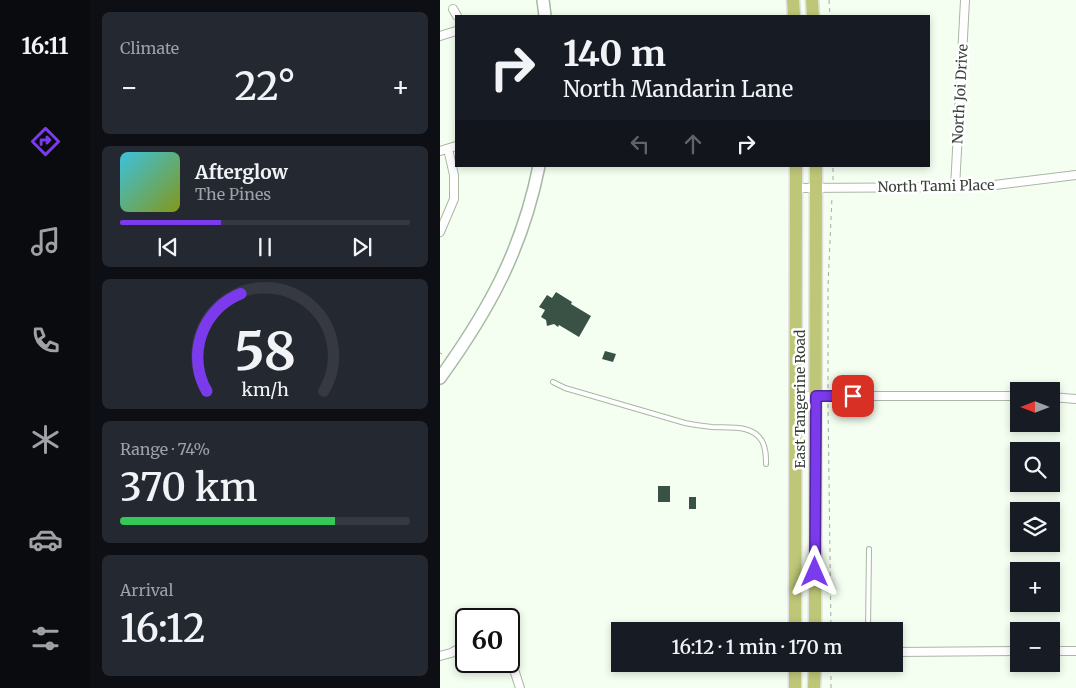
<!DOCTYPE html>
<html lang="en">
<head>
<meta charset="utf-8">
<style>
	:root { --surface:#171b24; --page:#242831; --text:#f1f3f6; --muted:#9ea1a6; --line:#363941; --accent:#7c3aed }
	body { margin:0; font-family:Merriweather,serif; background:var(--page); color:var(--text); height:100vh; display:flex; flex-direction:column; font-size:19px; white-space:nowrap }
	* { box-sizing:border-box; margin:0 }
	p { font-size:16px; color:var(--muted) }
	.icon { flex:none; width:28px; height:28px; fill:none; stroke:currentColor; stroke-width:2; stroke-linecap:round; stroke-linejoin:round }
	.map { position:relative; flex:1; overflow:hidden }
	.details { display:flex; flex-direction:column; gap:12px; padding:12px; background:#0d0f14; width:350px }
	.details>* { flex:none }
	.guide { position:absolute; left:15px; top:15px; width:475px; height:152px; border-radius:0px; box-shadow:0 2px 8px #0003; background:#171b24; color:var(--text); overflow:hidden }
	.needle { width:32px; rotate:270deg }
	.fabs { position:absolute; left:570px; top:382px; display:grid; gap:10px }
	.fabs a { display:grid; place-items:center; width:50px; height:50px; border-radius:0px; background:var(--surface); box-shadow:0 2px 8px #0003; font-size:25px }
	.speed { position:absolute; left:15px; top:608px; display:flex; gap:10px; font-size:25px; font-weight:700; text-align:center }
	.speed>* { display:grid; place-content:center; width:65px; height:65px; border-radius:50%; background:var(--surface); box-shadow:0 2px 8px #0003; line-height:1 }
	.speed .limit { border:2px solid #111; border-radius:8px; background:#fff; color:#111 }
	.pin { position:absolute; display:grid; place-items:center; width:42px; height:42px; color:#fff; margin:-21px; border-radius:10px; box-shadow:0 2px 8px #0006 }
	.me { position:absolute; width:55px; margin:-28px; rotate:0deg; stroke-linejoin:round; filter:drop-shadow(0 0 4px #0008) }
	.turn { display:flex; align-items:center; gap:18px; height:105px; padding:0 25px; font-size:22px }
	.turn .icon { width:65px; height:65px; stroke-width:2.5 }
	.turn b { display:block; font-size:35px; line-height:42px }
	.lanes { display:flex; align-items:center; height:48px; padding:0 25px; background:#0003; justify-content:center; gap:25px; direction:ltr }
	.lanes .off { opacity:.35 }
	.big { font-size:38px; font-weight:600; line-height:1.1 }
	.details .card { flex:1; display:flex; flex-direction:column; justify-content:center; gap:8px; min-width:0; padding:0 18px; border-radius:8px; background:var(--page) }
	.details .dial { align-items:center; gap:0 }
	.dial svg { height:130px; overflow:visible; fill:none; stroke:var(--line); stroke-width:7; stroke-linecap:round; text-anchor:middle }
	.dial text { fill:var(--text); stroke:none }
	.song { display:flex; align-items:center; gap:15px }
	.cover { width:60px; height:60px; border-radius:8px; background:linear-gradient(135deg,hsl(190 70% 55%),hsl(70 70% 35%)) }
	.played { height:5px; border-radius:2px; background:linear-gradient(90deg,var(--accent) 35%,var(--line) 35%) }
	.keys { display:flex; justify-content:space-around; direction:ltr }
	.heat { display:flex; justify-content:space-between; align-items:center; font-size:28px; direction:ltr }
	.charge { height:8px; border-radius:4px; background:linear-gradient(90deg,#34c759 74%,var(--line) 0) }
	.trip { position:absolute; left:171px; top:622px; width:292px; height:50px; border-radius:0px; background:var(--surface); box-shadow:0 2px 8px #0003; font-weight:600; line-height:50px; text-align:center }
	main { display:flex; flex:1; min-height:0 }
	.tab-bar { display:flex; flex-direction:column; width:90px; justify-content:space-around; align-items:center; background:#090b0e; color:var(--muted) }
	.tab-bar .icon { width:35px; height:35px }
	.tab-bar .selected { color:var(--accent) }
	.tab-bar b { font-size:22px; color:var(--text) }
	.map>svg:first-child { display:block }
	.building { fill:#3a5246 }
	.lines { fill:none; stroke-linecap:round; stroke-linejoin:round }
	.lane-casing { stroke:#a7b8a3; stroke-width:6 }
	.street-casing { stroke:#a7b8a3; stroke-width:10 }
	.secondary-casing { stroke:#a7b8a3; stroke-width:14 }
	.primary-casing { stroke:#dfe0df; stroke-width:15 }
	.path { stroke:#a2aca0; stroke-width:1; stroke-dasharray:4 4; stroke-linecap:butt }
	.lane { stroke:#fff; stroke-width:4 }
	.street { stroke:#fff; stroke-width:8 }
	.secondary { stroke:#fff; stroke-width:11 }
	.primary { stroke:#bdc777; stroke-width:12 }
	.route-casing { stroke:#51269a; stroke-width:12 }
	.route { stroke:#7c3aed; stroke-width:9 }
	.labels { text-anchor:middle; stroke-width:5; stroke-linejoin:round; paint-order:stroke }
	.street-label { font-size:14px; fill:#373f36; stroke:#fff }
</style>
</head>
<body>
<main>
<nav class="tab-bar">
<b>16:11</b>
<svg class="icon selected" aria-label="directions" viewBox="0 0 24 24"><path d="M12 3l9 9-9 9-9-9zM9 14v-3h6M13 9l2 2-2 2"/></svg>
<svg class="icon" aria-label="music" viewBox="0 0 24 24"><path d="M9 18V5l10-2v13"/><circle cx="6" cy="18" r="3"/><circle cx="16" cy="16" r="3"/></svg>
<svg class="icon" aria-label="phone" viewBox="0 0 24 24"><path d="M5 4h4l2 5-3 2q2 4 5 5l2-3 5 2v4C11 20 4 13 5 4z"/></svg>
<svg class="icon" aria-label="climate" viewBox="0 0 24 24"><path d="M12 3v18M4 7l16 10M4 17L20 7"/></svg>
<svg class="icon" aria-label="car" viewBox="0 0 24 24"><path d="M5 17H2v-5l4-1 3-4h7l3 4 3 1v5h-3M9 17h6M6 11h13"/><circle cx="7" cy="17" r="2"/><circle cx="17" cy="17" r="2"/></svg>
<svg class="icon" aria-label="filters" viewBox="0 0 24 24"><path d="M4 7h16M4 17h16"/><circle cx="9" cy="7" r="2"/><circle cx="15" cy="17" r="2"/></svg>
</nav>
<section class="details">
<div class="card"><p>Climate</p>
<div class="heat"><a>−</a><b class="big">22°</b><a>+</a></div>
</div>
<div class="card">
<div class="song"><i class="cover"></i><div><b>Afterglow</b><p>The Pines</p></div></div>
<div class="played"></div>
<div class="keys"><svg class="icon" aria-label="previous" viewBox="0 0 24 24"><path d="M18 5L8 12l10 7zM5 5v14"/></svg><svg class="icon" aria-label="pause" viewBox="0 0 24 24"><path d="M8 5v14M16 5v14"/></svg><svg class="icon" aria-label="next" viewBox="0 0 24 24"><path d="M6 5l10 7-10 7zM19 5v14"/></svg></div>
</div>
<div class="card dial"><svg viewBox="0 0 100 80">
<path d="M14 69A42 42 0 1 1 86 69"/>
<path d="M14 69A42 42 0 0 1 35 9" stroke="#7c3aed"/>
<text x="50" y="56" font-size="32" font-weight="700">58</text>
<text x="50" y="72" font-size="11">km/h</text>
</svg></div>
<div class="card"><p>Range · 74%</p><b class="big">370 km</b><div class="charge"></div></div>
<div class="card"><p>Arrival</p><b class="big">16:12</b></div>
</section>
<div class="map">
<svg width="636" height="688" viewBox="0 0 636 688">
	<rect width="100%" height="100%" fill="#f4fff1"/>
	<g class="building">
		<path d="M116 292 132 302 131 304 151 316 139 337 119 325 118 327 114 324 107 326 106 320 101 317 105 310 99 307 107 295 112 298Z"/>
		<path d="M165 351 176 354 173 362 162 359Z"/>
		<rect x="218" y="486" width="12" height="16"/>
		<rect x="249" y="497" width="7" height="12"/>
	</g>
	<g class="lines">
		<defs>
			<g id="lane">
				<path d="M113 382 125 388 245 423C254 425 263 426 272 427 289 428 312 424 322 441 326 448 326 456 326 464"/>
				<path d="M428 631 429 549"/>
			</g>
			<g id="street">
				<path d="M13 9 17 16"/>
				<path d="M0 36 16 31"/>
				<path d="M0 151 16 146"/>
				<path d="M356 188 538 187 636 175"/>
				<path d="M515 188 525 0"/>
				<path d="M0 232 14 199V175L8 149"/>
				<path d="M356 396H579"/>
				<path d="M611 397 636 399"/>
				<path d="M611 651H636"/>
				<path d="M455 652 579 651"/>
				<path d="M69 654 80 688"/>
				<path d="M0 656 11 653 26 645"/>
			</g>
			<g id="secondary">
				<path d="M103 0 105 16"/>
				<path d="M0 378C49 310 82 250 99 166"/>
			</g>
			<g id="primary">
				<path d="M353 0 354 16"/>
				<path d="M372 0 373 16"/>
				<path d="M355 631 356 166"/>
				<path d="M375 631 376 166"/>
				<path d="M355 664V688"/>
				<path d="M374 688 375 664"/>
			</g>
		</defs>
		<use href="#lane" class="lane-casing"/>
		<use href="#street" class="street-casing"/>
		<use href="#secondary" class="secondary-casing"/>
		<use href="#primary" class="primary-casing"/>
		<g class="path">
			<path d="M389 0 390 16"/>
			<path d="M393 180V166"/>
			<path d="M0 353 2 354"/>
			<path d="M388 388V286L392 197"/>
			<path d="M388 404 391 631"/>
			<path d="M391 688V664"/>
		</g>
		<use href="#lane" class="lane"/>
		<use href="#street" class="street"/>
		<use href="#secondary" class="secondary"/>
		<use href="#primary" class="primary"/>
	</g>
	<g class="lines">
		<defs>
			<path id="route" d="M375 572 376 396H413"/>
		</defs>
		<use href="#route" class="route-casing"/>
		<use href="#route" class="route"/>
	</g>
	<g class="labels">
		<g class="street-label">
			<text transform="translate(520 94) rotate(-87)" y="5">North Joi Drive</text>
			<text transform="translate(496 186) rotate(-1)" y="5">North Tami Place</text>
			<text transform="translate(360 399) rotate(-90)" y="5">East Tangerine Road</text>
		</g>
	</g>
</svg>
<div class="fabs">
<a><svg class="needle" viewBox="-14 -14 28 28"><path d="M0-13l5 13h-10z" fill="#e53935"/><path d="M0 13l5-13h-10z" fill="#9ea1a6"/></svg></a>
<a><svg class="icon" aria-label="search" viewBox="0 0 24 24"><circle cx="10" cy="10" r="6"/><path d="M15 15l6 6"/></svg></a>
<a><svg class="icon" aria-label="layers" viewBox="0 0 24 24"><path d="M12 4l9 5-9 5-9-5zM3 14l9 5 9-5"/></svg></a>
<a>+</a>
<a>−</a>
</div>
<div class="speed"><div class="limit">60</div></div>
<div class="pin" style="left:413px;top:396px;background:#d93025"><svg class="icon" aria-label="arrive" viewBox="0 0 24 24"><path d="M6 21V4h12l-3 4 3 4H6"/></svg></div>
<svg class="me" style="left:375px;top:572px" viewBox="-20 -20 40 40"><path d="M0-17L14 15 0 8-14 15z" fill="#7c3aed" stroke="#fff" stroke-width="4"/></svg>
<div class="trip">16:12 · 1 min · 170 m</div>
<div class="guide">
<div class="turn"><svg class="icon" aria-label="right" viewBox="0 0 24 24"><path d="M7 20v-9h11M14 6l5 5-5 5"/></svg><div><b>140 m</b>North Mandarin Lane</div></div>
<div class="lanes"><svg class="icon off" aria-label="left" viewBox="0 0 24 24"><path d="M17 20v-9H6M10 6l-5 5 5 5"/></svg><svg class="icon off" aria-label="ahead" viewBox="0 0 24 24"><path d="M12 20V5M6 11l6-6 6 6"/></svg><svg class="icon" aria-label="right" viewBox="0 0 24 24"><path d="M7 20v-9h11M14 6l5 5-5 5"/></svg></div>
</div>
</div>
</main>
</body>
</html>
